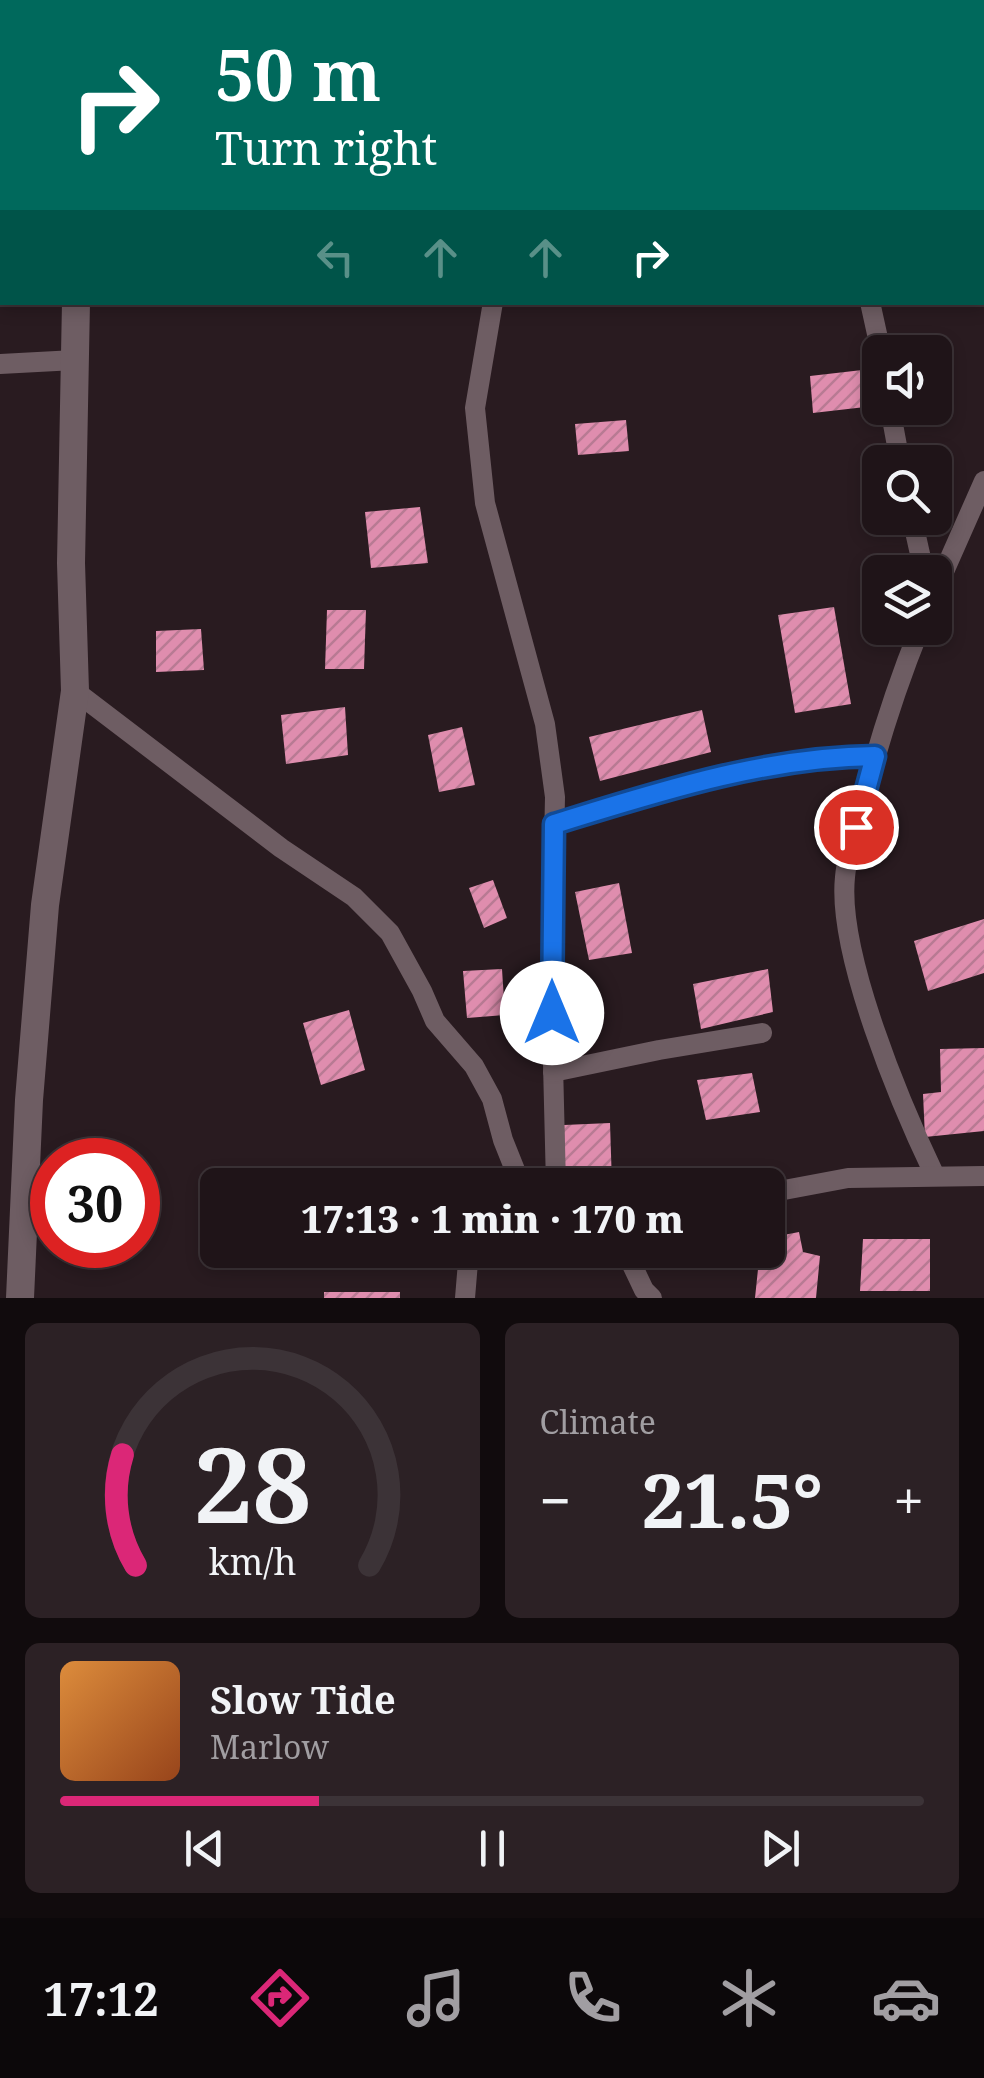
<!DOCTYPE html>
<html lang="en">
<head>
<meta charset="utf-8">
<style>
	:root { --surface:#1f1418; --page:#2c2125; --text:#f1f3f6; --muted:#a19ea2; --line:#3c3337; --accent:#db2777 }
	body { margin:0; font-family:"Noto Serif",serif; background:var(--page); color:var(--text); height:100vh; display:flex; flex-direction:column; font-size:38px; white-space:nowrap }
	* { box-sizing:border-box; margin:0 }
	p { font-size:32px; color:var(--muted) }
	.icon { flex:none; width:55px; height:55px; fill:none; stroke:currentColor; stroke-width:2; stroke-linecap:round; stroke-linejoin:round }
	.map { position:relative; height:1298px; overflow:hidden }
	.side { display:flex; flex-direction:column; gap:25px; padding:25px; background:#110b0d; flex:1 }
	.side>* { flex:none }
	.top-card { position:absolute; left:0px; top:0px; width:985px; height:305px; box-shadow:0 5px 15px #0003,0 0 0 2px var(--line); background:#00695c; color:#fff; overflow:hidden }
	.tools { position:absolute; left:862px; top:335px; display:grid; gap:20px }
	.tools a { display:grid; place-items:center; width:90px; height:90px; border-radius:15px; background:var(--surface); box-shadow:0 5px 15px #0003,0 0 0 2px var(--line); font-size:50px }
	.speed { position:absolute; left:30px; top:1138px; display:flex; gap:20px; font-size:50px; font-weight:700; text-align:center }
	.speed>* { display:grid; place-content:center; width:130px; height:130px; border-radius:50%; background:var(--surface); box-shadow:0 5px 15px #0003,0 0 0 2px var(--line); line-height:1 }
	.speed .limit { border:15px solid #d22; background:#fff; color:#111 }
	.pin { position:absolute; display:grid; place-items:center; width:85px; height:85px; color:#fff; margin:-42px; border:5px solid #fff; border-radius:50%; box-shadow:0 2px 10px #0007 }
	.me { position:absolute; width:110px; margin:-55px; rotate:0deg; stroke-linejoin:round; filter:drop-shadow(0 0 8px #0008) }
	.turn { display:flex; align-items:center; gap:35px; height:210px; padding:0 50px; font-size:45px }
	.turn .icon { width:130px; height:130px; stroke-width:2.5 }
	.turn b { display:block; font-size:70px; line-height:85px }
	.lanes { display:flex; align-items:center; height:95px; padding:0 50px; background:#0003; justify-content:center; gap:50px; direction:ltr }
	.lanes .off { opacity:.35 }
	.big { font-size:75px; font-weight:800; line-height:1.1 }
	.side .tile { flex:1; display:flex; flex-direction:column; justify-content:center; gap:15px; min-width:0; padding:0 35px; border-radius:15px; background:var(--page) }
	.side .dial { align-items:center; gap:0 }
	.dial svg { height:260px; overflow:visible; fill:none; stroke:var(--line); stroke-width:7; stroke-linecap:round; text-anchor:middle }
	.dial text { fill:var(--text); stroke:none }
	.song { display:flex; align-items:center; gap:30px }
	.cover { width:120px; height:120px; border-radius:15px; background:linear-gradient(135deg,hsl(30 70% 55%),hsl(20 70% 35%)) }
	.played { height:10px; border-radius:5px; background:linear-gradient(90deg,var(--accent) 30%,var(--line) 30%) }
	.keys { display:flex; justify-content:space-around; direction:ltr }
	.heat { display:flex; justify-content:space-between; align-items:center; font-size:55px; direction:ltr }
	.side .tiles { flex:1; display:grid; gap:25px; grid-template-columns:1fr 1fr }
	.tile:last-child { grid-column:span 2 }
	.trip { position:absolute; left:200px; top:1168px; width:585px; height:100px; border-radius:15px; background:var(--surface); box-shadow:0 5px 15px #0003,0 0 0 2px var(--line); font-weight:800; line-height:100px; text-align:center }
	.tab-bar { display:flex; height:160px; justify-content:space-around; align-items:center; background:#0c080a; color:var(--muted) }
	.tab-bar .icon { width:70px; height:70px }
	.tab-bar .current { color:var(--accent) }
	.tab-bar b { font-size:45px; color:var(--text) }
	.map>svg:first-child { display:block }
	.building { fill:url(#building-hatch) }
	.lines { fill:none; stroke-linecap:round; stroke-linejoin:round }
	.street { stroke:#6e5d63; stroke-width:20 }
	.secondary { stroke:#6e5d63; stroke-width:28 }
	.route-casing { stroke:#114b97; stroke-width:25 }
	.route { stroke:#1a73e8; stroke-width:18 }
</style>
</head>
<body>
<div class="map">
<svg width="984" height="1298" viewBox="0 0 984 1298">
	<defs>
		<pattern id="building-hatch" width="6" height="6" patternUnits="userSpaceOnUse" patternTransform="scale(2.5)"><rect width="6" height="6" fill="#df8dae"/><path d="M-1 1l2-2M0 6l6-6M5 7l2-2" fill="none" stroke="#b87a93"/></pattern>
	</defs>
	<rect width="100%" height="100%" fill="#291b20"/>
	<g class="building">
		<path d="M871 369 874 406 813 413 810 376Z"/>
		<path d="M626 420 629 451 578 455 575 424Z"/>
		<path d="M420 507 428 563 371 568 365 512Z"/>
		<path d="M834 607 851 704 795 713 778 615Z"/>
		<path d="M327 610H366L364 669H325Z"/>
		<path d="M201 629 204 670 156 672V631Z"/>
		<path d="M345 707 348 755 286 764 281 715Z"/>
		<path d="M702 710 711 752 600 781 589 737Z"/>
		<path d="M462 727 475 785 439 792 428 735Z"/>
		<path d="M493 880 507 918 484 928 469 888Z"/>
		<path d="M619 883 632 953 589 960 575 892Z"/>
		<path d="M984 919V973L928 991 914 941Z"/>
		<path d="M502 969 505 1015 467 1018 463 971Z"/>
		<path d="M768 969 773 1012 701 1029 693 984Z"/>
		<path d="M349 1010 365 1070 321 1085 303 1023Z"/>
		<path d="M984 1048V1131L925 1137 923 1094 941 1092 940 1049Z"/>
		<path d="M752 1073 760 1112 706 1120 697 1080Z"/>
		<path d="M610 1123 612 1185H565L564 1125Z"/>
		<path d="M799 1232 803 1252 820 1256 816 1298H755L760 1250H768V1238Z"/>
		<path d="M863 1239H930V1291H860Z"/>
		<path d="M474 1250H523L521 1270 473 1269Z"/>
		<rect x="324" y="1292" width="76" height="6"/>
	</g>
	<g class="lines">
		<g class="street">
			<path d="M462 0 463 2"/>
			<path d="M493 302 475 408 485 503 545 724 555 797 551 983 556 1185"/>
			<path d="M870 302 881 352"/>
			<path d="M0 364 75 360"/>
			<path d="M890 408 900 462"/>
			<path d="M912 518 924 572"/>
			<path d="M935 592 984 481"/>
			<path d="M920 628C896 687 877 747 861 810 855 832 847 854 845 877 837 954 901 1105 935 1176"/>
			<path d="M75 691 281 848 354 897 390 933 422 991 435 1021 474 1066 492 1099 503 1140 521 1185"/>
			<path d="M554 825C658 792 766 757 875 756"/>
			<path d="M553 1072 659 1050 762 1033"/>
			<path d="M768 1193 848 1178 984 1176"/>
			<path d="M625 1250 644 1290 652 1298"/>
			<path d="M465 1298 469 1250"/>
		</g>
		<g class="secondary">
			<path d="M95 2V0"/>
			<path d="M20 1298 29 1100 45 905 75 691 71 563 76 302"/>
		</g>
	</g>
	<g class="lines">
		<defs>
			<path id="route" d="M552 1013 554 824C658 792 765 757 875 756L856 827"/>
		</defs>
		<use href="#route" class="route-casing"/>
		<use href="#route" class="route"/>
	</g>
</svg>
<div class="tools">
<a><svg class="icon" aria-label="sound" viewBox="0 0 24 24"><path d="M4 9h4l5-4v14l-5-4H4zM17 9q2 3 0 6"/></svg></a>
<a><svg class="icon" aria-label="search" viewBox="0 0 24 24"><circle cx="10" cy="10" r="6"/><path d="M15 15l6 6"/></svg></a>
<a><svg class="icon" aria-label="layers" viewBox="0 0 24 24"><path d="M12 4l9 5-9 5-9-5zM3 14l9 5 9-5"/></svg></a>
</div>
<div class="speed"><div class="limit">30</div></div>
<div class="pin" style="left:856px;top:827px;background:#d93025"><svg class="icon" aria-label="arrive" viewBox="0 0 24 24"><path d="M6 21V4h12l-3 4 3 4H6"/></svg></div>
<svg class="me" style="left:552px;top:1013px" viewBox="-20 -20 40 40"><circle r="19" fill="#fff"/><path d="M0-13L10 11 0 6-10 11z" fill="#1a73e8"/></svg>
<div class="trip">17:13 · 1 min · 170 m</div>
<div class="top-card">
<div class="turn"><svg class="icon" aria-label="right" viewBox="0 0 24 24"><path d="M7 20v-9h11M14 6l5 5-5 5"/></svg><div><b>50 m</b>Turn right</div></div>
<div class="lanes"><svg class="icon off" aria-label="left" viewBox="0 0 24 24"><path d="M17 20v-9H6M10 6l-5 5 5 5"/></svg><svg class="icon off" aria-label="ahead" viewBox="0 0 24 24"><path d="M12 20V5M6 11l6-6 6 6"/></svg><svg class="icon off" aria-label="ahead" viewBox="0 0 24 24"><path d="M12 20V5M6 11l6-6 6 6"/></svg><svg class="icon" aria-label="right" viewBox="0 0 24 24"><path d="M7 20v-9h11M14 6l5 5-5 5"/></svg></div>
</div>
</div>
<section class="side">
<div class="tiles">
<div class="tile dial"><svg viewBox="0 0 100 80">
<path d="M14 69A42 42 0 1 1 86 69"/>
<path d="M14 69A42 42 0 0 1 10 35" stroke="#db2777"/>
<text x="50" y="56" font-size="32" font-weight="700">28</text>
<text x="50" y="72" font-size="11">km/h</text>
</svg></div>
<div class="tile"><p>Climate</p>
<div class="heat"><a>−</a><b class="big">21.5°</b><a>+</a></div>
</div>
<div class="tile">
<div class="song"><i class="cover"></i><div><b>Slow Tide</b><p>Marlow</p></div></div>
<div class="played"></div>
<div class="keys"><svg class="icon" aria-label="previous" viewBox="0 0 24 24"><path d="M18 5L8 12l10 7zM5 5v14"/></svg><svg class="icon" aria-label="pause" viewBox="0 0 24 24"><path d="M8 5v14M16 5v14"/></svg><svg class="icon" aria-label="next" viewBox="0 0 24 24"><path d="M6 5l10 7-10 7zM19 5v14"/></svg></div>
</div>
</div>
</section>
<nav class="tab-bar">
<b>17:12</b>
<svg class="icon current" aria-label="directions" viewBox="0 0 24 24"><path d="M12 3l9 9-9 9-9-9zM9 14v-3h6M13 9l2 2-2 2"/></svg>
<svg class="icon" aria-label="music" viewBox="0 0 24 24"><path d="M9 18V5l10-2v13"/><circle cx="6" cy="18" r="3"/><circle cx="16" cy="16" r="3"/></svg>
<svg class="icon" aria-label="phone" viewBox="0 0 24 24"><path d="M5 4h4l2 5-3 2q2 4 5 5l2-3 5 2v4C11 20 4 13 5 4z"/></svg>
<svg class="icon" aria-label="climate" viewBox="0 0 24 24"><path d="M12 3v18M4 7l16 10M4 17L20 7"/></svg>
<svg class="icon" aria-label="car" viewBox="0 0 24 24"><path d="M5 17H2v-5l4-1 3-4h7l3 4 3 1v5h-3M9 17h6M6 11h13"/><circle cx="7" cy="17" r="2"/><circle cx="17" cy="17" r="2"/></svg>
</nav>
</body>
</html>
